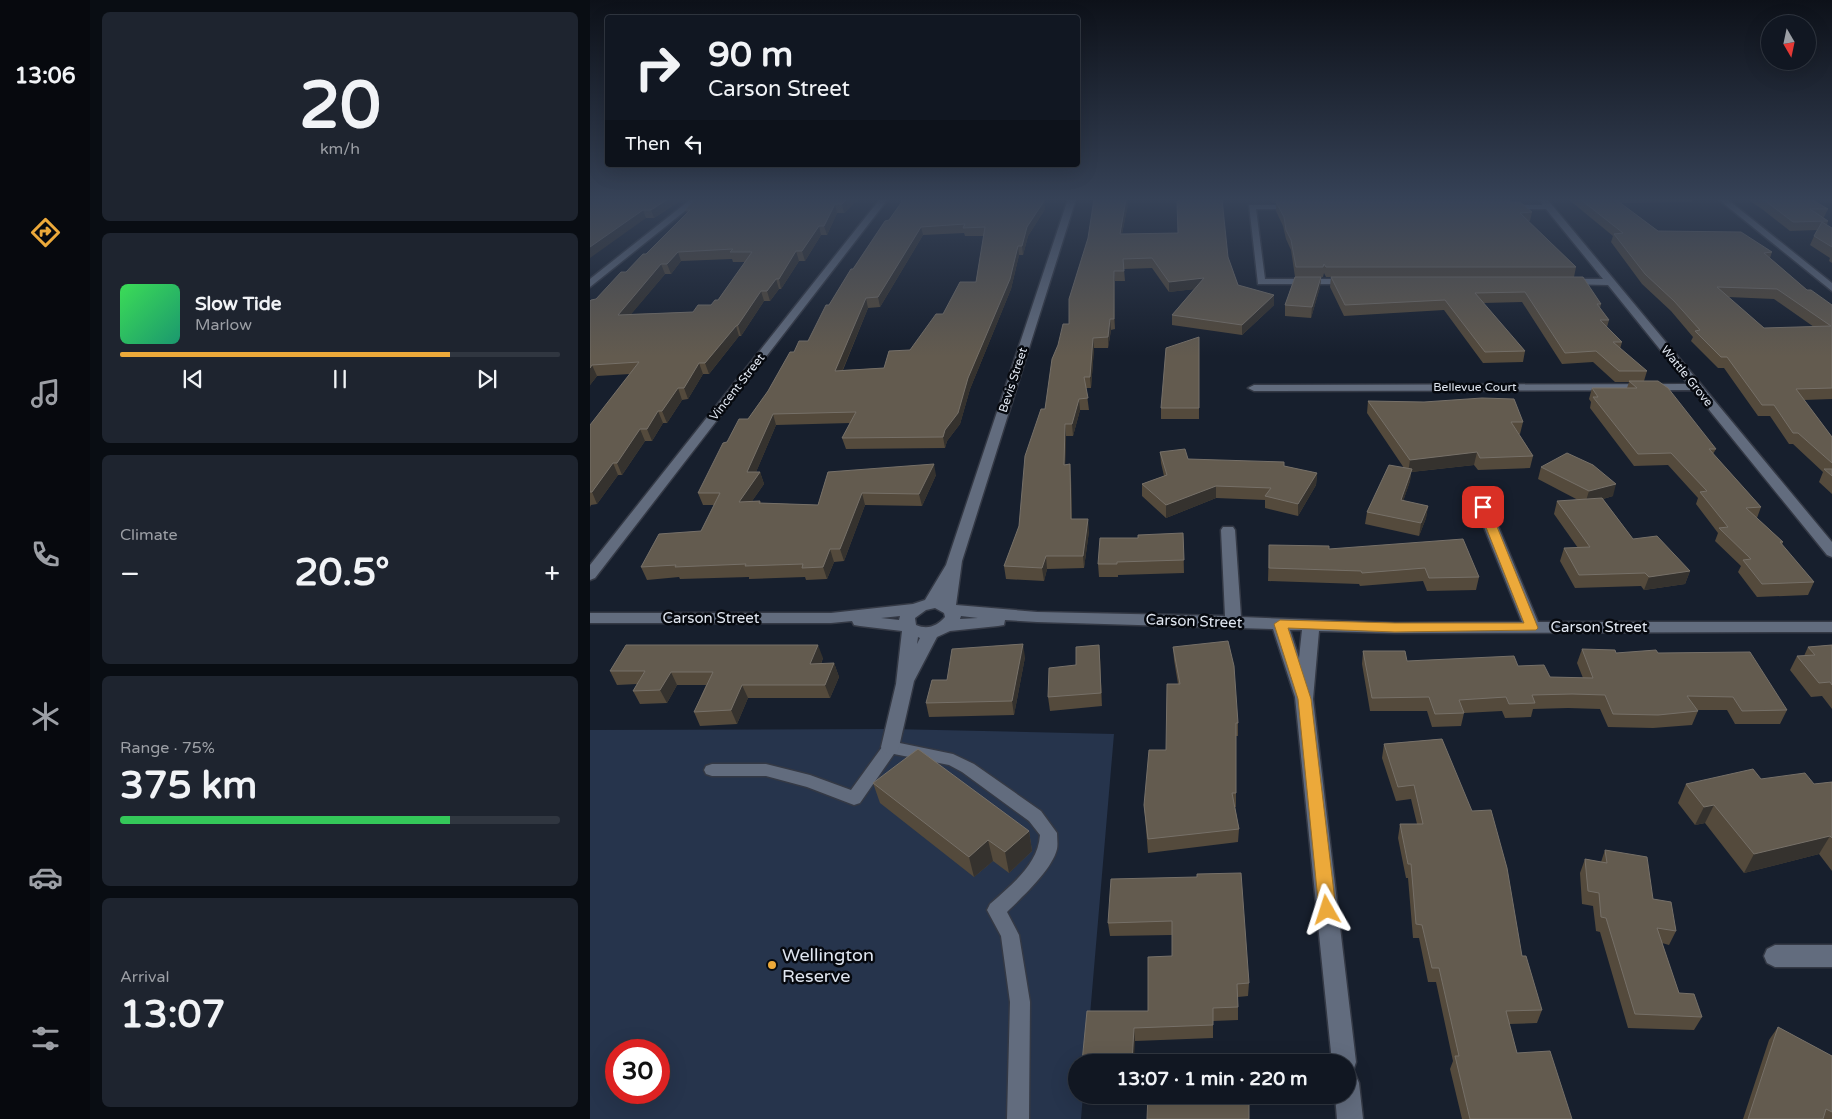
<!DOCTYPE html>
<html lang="en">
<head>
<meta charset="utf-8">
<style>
	:root { --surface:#111722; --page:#1e242f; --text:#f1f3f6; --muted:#9c9fa5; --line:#303640; --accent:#eca93a }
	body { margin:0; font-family:"Varela Round",sans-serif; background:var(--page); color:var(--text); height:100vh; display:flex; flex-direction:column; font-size:19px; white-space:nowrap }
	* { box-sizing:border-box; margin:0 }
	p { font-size:16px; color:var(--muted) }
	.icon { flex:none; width:28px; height:28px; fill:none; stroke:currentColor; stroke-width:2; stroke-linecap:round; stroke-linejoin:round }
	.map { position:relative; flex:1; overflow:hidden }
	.side { display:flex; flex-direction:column; gap:12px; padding:12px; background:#090d13; width:500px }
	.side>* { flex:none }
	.banner { position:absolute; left:15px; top:15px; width:475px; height:152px; border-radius:5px; box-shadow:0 5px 20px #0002,0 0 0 1px var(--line); background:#111722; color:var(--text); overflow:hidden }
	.needle { width:32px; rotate:171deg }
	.buttons { position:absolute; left:1171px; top:15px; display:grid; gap:10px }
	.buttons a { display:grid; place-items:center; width:55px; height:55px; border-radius:50%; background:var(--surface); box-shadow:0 5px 20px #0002,0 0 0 1px var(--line); font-size:25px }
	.speed { position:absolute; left:15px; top:1039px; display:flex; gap:10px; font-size:25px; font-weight:700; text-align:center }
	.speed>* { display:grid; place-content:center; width:65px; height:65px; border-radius:50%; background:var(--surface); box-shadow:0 5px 20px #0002,0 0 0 1px var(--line); line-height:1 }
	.speed .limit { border:8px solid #d22; background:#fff; color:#111 }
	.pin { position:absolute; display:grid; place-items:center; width:42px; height:42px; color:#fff; margin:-21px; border-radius:10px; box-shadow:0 2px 8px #0006 }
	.me { position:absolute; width:55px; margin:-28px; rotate:354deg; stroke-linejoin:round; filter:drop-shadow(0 0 4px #0008) }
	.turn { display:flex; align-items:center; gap:18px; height:105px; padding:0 20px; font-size:22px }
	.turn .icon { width:65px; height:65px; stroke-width:2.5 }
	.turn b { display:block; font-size:35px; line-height:42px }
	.then { display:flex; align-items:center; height:48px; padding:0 20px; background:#0003; gap:10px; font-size:19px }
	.big { font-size:38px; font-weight:700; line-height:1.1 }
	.side .widget { flex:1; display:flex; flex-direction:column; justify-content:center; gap:8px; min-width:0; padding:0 18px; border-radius:8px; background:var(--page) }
	.side .dial { align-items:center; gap:0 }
	.dial b { font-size:65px; line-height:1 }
	.song { display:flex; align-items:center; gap:15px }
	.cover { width:60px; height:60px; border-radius:8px; background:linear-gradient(135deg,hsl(130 70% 55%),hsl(160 70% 35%)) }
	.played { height:5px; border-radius:2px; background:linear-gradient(90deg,var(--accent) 75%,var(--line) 75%) }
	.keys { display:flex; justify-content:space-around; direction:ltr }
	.heat { display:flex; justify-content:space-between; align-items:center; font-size:28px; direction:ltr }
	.charge { height:8px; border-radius:4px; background:linear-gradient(90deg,#34c759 75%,var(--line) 0) }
	.trip { position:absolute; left:478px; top:1054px; width:288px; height:50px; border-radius:25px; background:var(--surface); box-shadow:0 5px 20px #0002,0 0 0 1px var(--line); font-weight:700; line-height:50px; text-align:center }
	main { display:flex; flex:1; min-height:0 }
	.menu { display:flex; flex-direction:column; width:90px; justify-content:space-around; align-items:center; background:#07090e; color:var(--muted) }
	.menu .icon { width:35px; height:35px }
	.menu .current { color:var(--accent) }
	.menu b { font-size:22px; color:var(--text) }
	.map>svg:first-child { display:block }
	.green { fill:#26344c; fill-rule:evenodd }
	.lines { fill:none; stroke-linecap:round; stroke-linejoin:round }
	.lane-casing { stroke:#343945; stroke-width:3 }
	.street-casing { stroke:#343945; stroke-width:3 }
	.lane { fill:#626c7e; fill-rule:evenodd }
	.street { fill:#626c7e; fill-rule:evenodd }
	.wall { fill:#544a3c; fill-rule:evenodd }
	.shaded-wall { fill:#35322e }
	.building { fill:#635b4f; stroke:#767068; fill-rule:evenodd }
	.route { fill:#eca93a; stroke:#996e26 }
	.poi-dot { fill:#eca93a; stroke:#06090f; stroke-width:2 }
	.labels { text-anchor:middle; stroke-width:5; stroke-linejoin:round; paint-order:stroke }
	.far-street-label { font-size:12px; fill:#e0e6f0; stroke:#06090f }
	.street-label { font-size:15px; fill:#e0e6f0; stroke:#06090f }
	.near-poi-label { font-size:18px; fill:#e0e6f0; stroke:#06090f; text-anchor:start }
</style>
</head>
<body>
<main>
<nav class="menu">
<b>13:06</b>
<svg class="icon current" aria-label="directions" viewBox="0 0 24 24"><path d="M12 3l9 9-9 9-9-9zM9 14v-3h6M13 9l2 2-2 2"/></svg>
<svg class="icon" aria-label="music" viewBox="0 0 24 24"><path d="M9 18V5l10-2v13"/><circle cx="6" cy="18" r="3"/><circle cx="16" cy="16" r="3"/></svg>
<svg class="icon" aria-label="phone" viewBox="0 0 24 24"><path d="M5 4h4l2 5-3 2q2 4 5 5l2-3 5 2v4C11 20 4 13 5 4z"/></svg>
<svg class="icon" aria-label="climate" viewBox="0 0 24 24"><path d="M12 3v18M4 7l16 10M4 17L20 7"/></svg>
<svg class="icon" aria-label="car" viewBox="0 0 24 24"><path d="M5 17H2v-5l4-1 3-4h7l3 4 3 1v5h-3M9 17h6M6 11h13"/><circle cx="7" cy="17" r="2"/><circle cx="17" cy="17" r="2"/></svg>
<svg class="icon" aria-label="filters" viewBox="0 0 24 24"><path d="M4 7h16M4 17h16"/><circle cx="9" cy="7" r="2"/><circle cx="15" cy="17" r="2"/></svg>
</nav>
<section class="side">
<div class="widget dial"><b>20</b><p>km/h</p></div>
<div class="widget">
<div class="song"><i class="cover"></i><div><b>Slow Tide</b><p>Marlow</p></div></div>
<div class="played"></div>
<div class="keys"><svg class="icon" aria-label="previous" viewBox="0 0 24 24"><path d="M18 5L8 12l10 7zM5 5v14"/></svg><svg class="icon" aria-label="pause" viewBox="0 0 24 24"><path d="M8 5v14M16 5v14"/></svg><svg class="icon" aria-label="next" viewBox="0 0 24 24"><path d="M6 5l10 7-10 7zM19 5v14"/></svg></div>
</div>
<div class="widget"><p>Climate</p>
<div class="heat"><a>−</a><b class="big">20.5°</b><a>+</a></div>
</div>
<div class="widget"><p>Range · 75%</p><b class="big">375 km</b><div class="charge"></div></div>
<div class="widget"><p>Arrival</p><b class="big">13:07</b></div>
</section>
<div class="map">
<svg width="1242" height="1119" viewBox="0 0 1242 1119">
	<rect width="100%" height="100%" fill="#171f2d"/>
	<path class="green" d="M301 729 524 734 496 1062H486V1095H493L491 1119H0V730ZM26 1050H69V1092H26Z"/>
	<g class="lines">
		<defs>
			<path id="lane" d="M300 741 363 754 384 764 451 811 467 833C467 838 468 844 467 849 462 870 432 897 417 912L429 935 440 1002 439 1119H417L420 1002 411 936 397 910 400 904C421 885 448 865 450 835L439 821 372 772 359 765 304 754 270 803 264 805 217 787 176 776H122L116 774 114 770 116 766 122 764H176L220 775 261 790 295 743Z"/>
			<g id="street">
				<path d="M101 199H110L0 287V279Z"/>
				<path d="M290 199H298L5 578 0 580V565Z"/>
				<path d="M478 199H486L372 561 366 605 447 612 635 616 631 530 633 527H643L645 530 651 617 805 623 932 622 886 507 893 503 900 507 948 622H1242V632L805 633 729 631 723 699 766 1062 763 1071 760 1072 765 1074 769 1083 773 1119H747L745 1095H756V1062H742L705 697 683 629 447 622 415 620 414 625 408 626 360 631 347 637 324 681 309 747 307 752 300 754 293 752 291 747 306 684 312 631 270 626 264 625 262 621 241 623H0V613H241L323 604 335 600 356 565ZM345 608 354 613 355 617C347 626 338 630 326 625L325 618 336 610ZM310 616 309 620 291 618ZM371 616 388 618 370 619ZM700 630H712L709 658ZM328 637 330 638 327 644Z"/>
				<path d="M950 199H957L962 205 1242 542V557L1237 555 1103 390 664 391 658 388 664 385 1098 384 1018 285 973 284 971 282 976 279H1013L956 209H917L913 207 917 205H952Z"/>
				<path d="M1128 199H1137L1242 283V291Z"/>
				<path d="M659 205H706L710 207 706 209H666L675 279H760L765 282 763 284H668Z"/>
				<path d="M1185 945H1242V967H1185L1177 963 1174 956 1177 949Z"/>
			</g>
		</defs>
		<use href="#lane" class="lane-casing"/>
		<use href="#street" class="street-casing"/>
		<use href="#lane" class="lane"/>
		<use href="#street" class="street"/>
	</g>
	<g class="wall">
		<path d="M0 199H93L64 218H56Z"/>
		<path d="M105 199H268L254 213H247L237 235H231L215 261H209L191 289H189L180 301H174L151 336H149L119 374H113L98 399 92 400 77 423H73L62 441H55L32 475H28L7 504 1 505 0 507V425L40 374 7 376 0 385 6 299 56 254 97 213 95 210ZM142 259 143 262H155L128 300 121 305 103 312 41 314 75 274H81L91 261Z"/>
		<path d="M312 199H455V209L438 236 433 255H429L421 289 380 389 370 424 357 441 355 448 256 449 252 438 260 423 186 425 166 472H170L174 484 162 501H170L171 503 228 505 238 472 346 475 332 506 275 505 254 561 244 562 237 579 216 580 215 577 159 579V577L90 579 89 577 57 580 51 567 111 531 124 505H113L108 493 137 442 158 419 178 391 204 352 218 341 239 305 263 269 299 220 311 203ZM374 233 375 236H394L386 282 320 350 294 368 253 370 278 308 290 307 333 235Z"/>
		<path d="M539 199 532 234 638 257 648 285 684 295V305L652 335 582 325V315L604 289 579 292 562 268 534 269 535 281H525V329L521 330 518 348H504L501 388H496L499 410H490L483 436H476L475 464 481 476 482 519 499 531 494 568 457 569 454 581 416 579 414 566 429 526 455 409 479 324Z"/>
		<path d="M680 199H921L920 202 942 212 940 221H938L986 267 984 277 1011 304 1010 308 1019 320 1017 327 1032 342 1030 349 1057 371 1054 381 1126 449 1123 454 1171 507 1167 518 1193 542 1192 545 1224 582 1218 595 1167 597 1148 572 1151 566 1125 541 1128 533 1106 504 1108 498 1078 465 1044 466 1000 408 1001 402 999 399 1002 388H1037L1039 382H1025L1003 362 972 364 932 302 893 303 935 351 933 362 893 363 854 310 754 316 740 287 741 277H736L734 273 733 277H731L730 287 721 318 695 316V305L705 277 701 250 696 239 693 226 686 211V203H682Z"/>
		<path d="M978 199H1103L1102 202 1031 203 1068 231 1182 252 1180 258 1217 290 1242 305V399L1214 400 1242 437V494L1229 482 1233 472 1203 444H1199L1180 416H1168L1134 368H1128L1101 341 1103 337 1081 311 1052 284 1021 242 1023 236ZM1138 297 1184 299 1224 327 1174 328Z"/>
		<path d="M1157 199H1221L1238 209 1234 217H1233L1238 221 1237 225 1242 228V263L1239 261 1240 258 1220 245 1224 236 1227 230 1200 231 1172 209Z"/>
		<path d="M609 337V419H571V408Z"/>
		<path d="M778 401 933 422 930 434H929L943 456 940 468 888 470 884 465 821 472 820 481 813 501 838 506 836 518 829 536 775 524 777 512 814 468 777 413Z"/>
		<path d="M570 452 598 459 694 466 727 473 726 485 708 516 675 508V500L626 498 576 518 552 496V484L574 476 571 463Z"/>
		<path d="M951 467 1023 496 1013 499 1043 539 1100 571 1095 584 1054 590 1051 586 985 588 970 561 974 548H988L964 514 967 501 988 500 948 479Z"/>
		<path d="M593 533 594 573 528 575V577H509L508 564Z"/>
		<path d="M679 545 739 549 889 577 886 590 837 591 833 581 770 586 769 584 678 581Z"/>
		<path d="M509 645 510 658 512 706 460 711 458 697 486 665Z"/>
		<path d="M1242 645V709L1232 696 1221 697 1200 670 1207 656H1214L1218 647Z"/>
		<path d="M583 647 648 723V736H646V807H645L649 829 648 842 558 853 554 805 576 750 588 684 584 660Z"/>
		<path d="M992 649 1026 653H1068L1197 710 1190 724H1145L1137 710H1107L1108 711 1102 725 1063 728 1018 727 1010 709 978 708 943 709 941 717 915 718 912 711 874 713 871 726 842 727 837 711H780L772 664 773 651 817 661 928 666 960 677 993 678 987 663Z"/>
		<path d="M435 657 424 715 339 717 336 703 357 680Z"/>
		<path d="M233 658 231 664 244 663 249 677 240 698H158L147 724 110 726 104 712 116 685H87L77 703 50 704 43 691 47 684 27 685 20 671Z"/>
		<path d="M852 739 952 1010 947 1023 919 1024 927 1053 982 1119H872L860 1069 863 1061 846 982H838L829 938H823L818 878H816L808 838 810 824H827L821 799 806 801 792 758 794 744Z"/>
		<path d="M1171 779 1224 784 1242 782V871L1229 854 1154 873 1115 823 1105 825 1088 803 1096 784Z"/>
		<path d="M283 783 439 831 442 851 419 873 403 861 384 877 290 803Z"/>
		<path d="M1015 850 1063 899 1086 931 1079 945 1072 943 1089 993 1112 1017 1104 1030 1038 1028 1010 932 1006 931 1003 906 992 904 990 873 995 859 1011 862Z"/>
		<path d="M607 877 659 983 658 996 648 997V1020L623 1021V1038L545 1041 492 1062 558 1011 582 956V935L520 936 518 923Z"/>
		<path d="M1188 1027 1242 1056V1119H1153L1179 1040Z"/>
	</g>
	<g class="shaded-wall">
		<path d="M78 199H93L64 218 61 210Z"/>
		<path d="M257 199H268L254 213 252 204Z"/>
		<path d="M454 199H455V209L438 236 433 255 432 246 437 227Z"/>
		<path d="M536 199H539L530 243V234Z"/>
		<path d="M245 204 247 213 237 235 234 226Z"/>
		<path d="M53 210 56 218 0 258V247Z"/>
		<path d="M229 226 231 235 215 261 212 251Z"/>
		<path d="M331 227 333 235 290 307 288 297Z"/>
		<path d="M428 246 429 255 421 289 380 389 370 424 357 441 355 448 353 437 355 430 378 378Z"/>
		<path d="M206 251 209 261 191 289 189 279Z"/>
		<path d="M88 252 91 261 81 274 77 264Z"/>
		<path d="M71 264 75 274 32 325 28 315Z"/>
		<path d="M524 271 525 281V329L524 319Z"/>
		<path d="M731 277 730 287 721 318 722 307Z"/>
		<path d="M614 278V288L579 292V282Z"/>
		<path d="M186 279 189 289 180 301 177 291Z"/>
		<path d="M171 291 174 301 151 336 148 325Z"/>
		<path d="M684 295V305L652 335V325Z"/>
		<path d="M276 298 278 308 248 381 245 371Z"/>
		<path d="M520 319 521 330 518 348V337Z"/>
		<path d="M146 326 149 336 119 374 115 363Z"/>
		<path d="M503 338 504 348 501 388 500 377Z"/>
		<path d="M109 363 113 374 98 399 94 388Z"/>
		<path d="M2 365 7 376 0 385V368Z"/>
		<path d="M88 388 92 400 77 423 72 411Z"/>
		<path d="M489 399 490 410 483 436 482 424Z"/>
		<path d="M68 411 73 423 62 441 57 429Z"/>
		<path d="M183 414 186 425 161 484 157 472Z"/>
		<path d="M475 424 476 436 475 477 474 465Z"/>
		<path d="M50 429 55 441 32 475 27 463Z"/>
		<path d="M887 452 884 465 821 472 820 481 809 513 811 500 818 473 820 460Z"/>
		<path d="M23 463 28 475 7 504 2 492Z"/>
		<path d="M344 464 346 475 332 506 329 494Z"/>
		<path d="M480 464 481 476 482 531 481 519Z"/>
		<path d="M170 472 174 484 153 514 149 502Z"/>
		<path d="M727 473 726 485 708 516V504Z"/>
		<path d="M1026 484 1023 496 995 504 999 491Z"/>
		<path d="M626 486V498L576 518V505Z"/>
		<path d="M272 493 275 505 254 561 250 549Z"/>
		<path d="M838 506 836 518 829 536 831 523Z"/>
		<path d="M498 519 499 531 494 568 493 556Z"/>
		<path d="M240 549 244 562 237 579 233 567Z"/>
		<path d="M456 556 457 569 454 581 452 568Z"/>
		<path d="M1100 571 1095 584 1054 590 1059 577Z"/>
		<path d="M433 644 435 657 424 715 422 701Z"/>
		<path d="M228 645 233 658 225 677 220 664Z"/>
		<path d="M509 645 510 658 512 706 511 693Z"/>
		<path d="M244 663 249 677 240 698 235 685Z"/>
		<path d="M81 672 87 685 77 703 70 690Z"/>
		<path d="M152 685 158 698 147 724 141 710Z"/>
		<path d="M1124 805 1115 823 1105 825 1114 807Z"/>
		<path d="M439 831 442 851 419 873 415 852Z"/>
		<path d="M1240 836 1229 854 1154 873 1164 854Z"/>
		<path d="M398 840 403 861 384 877 379 857Z"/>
		<path d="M544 1028 545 1041 544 1062H542Z"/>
	</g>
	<g class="building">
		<path d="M0 199H78L61 210H53L0 247Z"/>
		<path d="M105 199H257L252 204H245L234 226H229L212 251H206L189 279H186L177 291H171L148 325 146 326 115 363H109L94 388H88L72 411H68L57 429H50L27 463H23L2 492H0V425L49 362 2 365 0 368V301L1 300 6 299 31 272H36L53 254H56L100 210H95ZM143 249 140 252H162L128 300H125L121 305H108L103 312 28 315 71 264H77L88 252Z"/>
		<path d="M312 199H454V201L437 227 432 246H428L420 279 378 378 368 413 355 430 353 437 252 438 266 412 183 414 157 472H170L149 502 170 501 169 503 228 505 238 472 344 464 329 494 272 493 250 549H240L233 567 212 568 213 564 155 566 156 564 85 567 86 565 51 567 69 534 111 531 130 493H108L133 443 137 442 149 419H158L178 391 200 352H204L209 341H218L236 305H239L261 269H263L295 221 299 220 311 203ZM375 224 373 228 395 227 386 282H370L353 314H346L320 350 299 351 294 368 245 371 276 298 288 297 331 227Z"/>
		<path d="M504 199H536L530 234 588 233 587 202 589 199H632L638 257 648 285 684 295 652 325 582 315 614 278 579 282 562 258 533 259 534 271H524V319H520L518 337 503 338 500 377H494L498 398 489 399 482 424H475L474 465 480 464 481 519H498L493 556H456L452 568 414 566 429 526 435 456 451 409H455L462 359 468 345 473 324H479V299L498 238Z"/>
		<path d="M990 199H1025L1068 231 1151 232 1182 252 1174 253 1217 290H1221L1242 305V388L1206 389 1242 437V463L1208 433H1203L1184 405H1172L1137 357H1131L1105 331 1110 330 1084 301 1055 274 1024 234 1033 233ZM1127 287 1187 289 1241 326 1174 328Z"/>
		<path d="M1173 199H1221L1238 209H1220L1238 221 1203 222Z"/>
		<path d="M686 202H930L942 212 930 213 986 267H736L734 264 733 267H706L701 240 696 230 694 217Z"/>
		<path d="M1232 222 1242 228V247L1224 236Z"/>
		<path d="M705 277H731L722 307 695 305Z"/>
		<path d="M741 277H993L1011 304H1007L1019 320H1010L1032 342H1023L1057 371H1029L1006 351 975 353 935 292 885 293 935 351 895 352 855 300 755 305Z"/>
		<path d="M609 337V408H571L576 348Z"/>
		<path d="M1039 381H1068L1078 388 1126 449H1119L1171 507 1156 508 1193 542H1190L1224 582 1172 584 1153 560 1161 559 1129 528 1138 527 1110 492 1117 491 1081 453 1048 454 1003 397H1008L1002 388H1047Z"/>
		<path d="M892 398 924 399 933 422H921L943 456 890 458 887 452 820 460 778 401 834 402Z"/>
		<path d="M595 449 598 459 694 462V466L727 473 708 504 675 496 681 488 626 486 576 505 552 484 577 475 570 452Z"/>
		<path d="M977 453 1003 465 1026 484 999 491 951 467Z"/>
		<path d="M799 465 822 469 811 500 838 506 831 523 777 512Z"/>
		<path d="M1234 469H1242V476Z"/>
		<path d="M1012 498 1043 539 1067 536 1100 571 1059 577 1055 573 989 575 974 548 1000 547 967 501Z"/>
		<path d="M593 533 594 560 527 562V564H508L510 538H548V535Z"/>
		<path d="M873 539 889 577 839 578 835 568 772 573 771 571 679 568V545L739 546V549Z"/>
		<path d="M638 641 644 666 648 723H646V793H642L649 829 558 839 554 805 559 750H576L577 684H590L583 647Z"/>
		<path d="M433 644 422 701 336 703 342 680H357L362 649Z"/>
		<path d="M36 645H228L220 664 244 663 235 685H152L141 710 104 712 123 672H81L70 690 43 691 55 671H20Z"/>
		<path d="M509 645 511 693 458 697 459 668 486 665V647Z"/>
		<path d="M1242 645V685L1240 682 1229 683 1207 656 1225 655 1218 647Z"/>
		<path d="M992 649 1025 650 1026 653 1066 650 1068 653 1160 652 1197 710 1152 711 1143 697 1097 696 1108 711 1068 715 1023 714 1015 695 982 694 942 695 945 703 919 704 916 697 869 700 874 713 845 714 839 697 782 698 773 651H815L817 661 924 656 928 666 954 665 960 677 1003 678Z"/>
		<path d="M852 739 882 811 901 810 917 868 932 956H936L952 1010 916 1011 927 1053 960 1051 982 1119H880L865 1056H869L849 968H842L832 925 826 924 821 864H818L810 824H833L824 785 808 787 794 744Z"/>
		<path d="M328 749 439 831 415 852 398 840 379 857 283 783Z"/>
		<path d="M1163 769 1171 779 1215 773 1224 784 1242 782V838L1240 836 1164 854 1124 805 1114 807 1096 784Z"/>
		<path d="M1015 850 1057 857 1063 899 1081 902 1086 931 1067 928 1089 993 1104 994 1112 1017 1045 1014 1016 918 1011 917 1009 893 998 891 995 859 1017 863Z"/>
		<path d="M651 873 659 983 647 984 648 1007 623 1008V1025L544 1028 542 1062H561H492L497 1011H558V957L582 956V921L518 923 521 879 607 877V874Z"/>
		<path d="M1188 1027 1242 1056V1112L1236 1109 1233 1119H1158Z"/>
		<path d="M558 1095H659V1119H557Z"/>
	</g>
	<linearGradient id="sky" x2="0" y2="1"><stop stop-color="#0d1119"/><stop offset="0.56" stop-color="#364257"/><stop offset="1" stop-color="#364257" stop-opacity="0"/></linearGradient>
	<rect width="1242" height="356" fill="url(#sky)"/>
	<path class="route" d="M893 504 899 507 948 628 946 630 805 632 698 628 721 699 746 910 743 915 737 917 732 915 729 910 708 699 684 624 690 620 805 623H934L888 507Z"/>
	<circle class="poi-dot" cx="182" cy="965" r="5"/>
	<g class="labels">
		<g class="far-street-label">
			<text transform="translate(1097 376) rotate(51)" y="4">Wattle Grove</text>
			<text transform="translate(423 380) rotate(-72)" y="4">Bevis Street</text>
			<text transform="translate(147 387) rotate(-52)" y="4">Vincent Street</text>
			<text x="885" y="391">Bellevue Court</text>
		</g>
		<g class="street-label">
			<text x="121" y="623">Carson Street</text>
			<text transform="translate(604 621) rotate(2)" y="5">Carson Street</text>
			<text x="1009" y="632">Carson Street</text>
		</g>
		<g class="near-poi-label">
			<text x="192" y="961">Wellington<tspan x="192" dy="21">Reserve</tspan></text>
		</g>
	</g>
</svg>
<div class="buttons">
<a><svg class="needle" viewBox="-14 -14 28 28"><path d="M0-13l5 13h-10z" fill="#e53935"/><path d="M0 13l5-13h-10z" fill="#9c9fa5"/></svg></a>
</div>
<div class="speed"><div class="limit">30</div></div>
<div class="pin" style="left:893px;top:507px;background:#d93025"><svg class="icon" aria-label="arrive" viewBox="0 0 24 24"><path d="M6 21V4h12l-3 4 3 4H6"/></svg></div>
<svg class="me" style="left:737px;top:910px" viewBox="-20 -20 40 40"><path d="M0-17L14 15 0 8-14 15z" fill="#eca93a" stroke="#fff" stroke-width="4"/></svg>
<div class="trip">13:07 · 1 min · 220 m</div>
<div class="banner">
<div class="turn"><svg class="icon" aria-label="right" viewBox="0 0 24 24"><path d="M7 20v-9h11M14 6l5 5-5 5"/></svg><div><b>90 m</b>Carson Street</div></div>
<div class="then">Then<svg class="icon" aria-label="left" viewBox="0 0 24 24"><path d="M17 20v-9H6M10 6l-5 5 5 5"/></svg></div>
</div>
</div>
</main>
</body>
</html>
